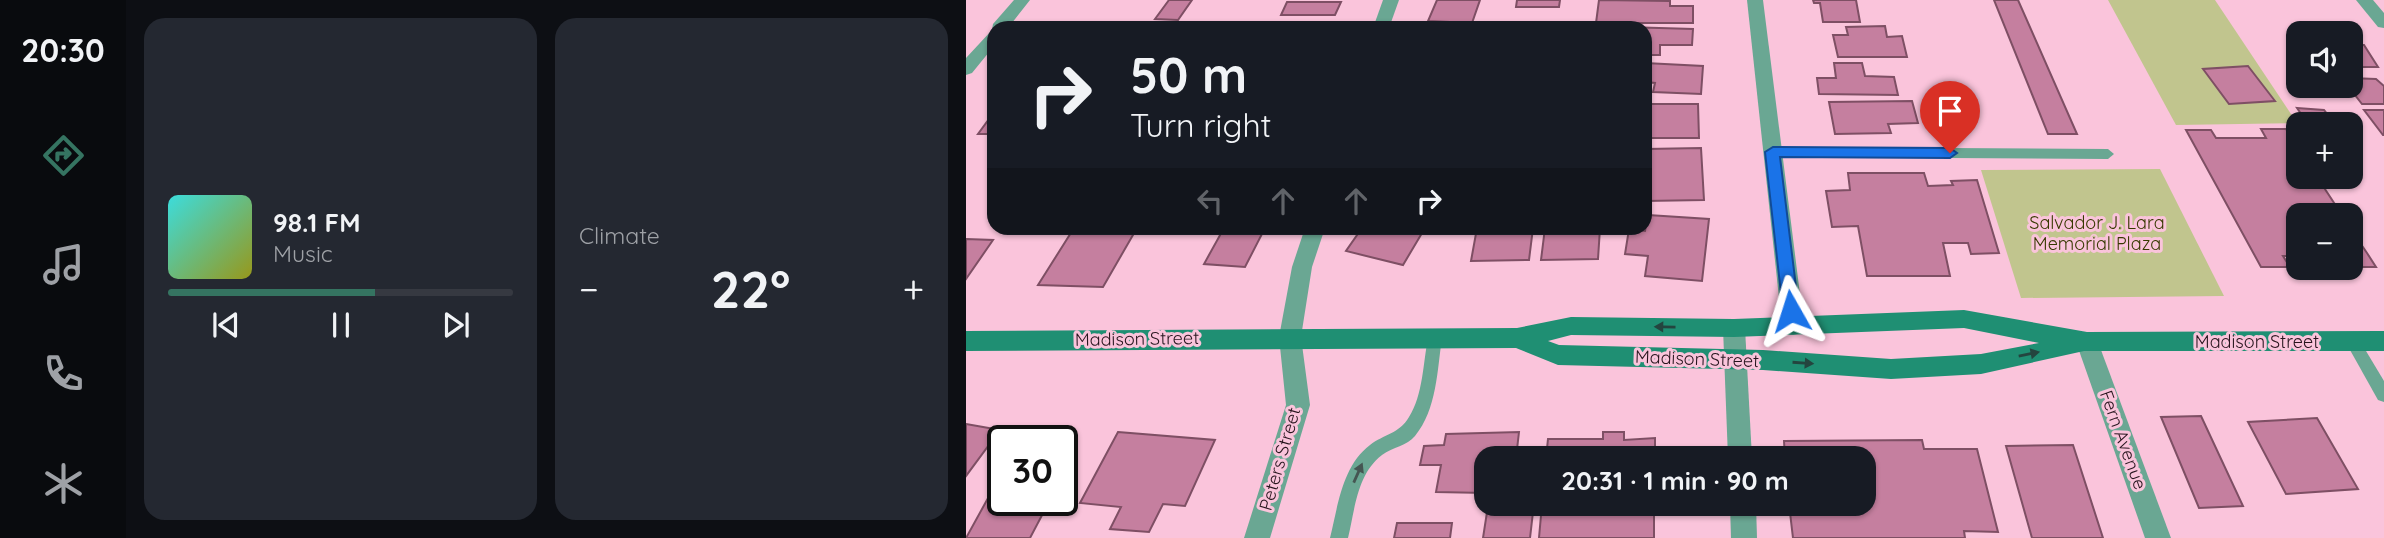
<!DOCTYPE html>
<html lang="en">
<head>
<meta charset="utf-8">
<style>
	:root { --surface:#171b24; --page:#242831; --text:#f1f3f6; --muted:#9ea1a6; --line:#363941; --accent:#357461 }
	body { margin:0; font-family:Quicksand,sans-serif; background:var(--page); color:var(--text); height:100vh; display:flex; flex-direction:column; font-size:26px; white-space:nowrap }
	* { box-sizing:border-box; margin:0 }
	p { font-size:23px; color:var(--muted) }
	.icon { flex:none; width:38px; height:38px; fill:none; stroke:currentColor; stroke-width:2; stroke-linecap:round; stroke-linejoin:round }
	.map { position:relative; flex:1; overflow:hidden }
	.side { display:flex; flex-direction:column; gap:18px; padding:18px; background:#0d0f14; width:840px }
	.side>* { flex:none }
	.banner { position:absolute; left:21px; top:21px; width:665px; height:214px; border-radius:21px; box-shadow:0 2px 5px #0004; background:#171b24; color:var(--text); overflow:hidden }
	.tools { position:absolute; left:1320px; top:21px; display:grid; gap:14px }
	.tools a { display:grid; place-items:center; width:77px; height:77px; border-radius:14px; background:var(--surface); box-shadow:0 2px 5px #0004; font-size:35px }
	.speed { position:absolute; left:21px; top:425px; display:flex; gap:14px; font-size:35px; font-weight:700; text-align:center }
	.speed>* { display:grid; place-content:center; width:91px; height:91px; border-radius:50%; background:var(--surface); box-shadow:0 2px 5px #0004; line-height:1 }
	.speed .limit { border:4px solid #111; border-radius:10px; background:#fff; color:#111 }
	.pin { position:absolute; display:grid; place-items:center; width:60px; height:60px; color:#fff; margin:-72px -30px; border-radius:50% 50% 50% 0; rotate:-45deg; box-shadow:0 0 7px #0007 }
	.pin .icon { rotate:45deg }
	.me { position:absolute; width:77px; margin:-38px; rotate:354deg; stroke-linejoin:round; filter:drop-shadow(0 0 5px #0008) }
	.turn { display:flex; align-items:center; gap:24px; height:147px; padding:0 28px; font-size:32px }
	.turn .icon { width:91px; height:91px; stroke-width:2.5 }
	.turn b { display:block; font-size:49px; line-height:60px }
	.lanes { display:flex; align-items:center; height:66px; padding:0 28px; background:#0003; justify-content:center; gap:35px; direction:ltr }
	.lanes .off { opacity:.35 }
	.big { font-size:52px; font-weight:700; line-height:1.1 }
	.side .widget { flex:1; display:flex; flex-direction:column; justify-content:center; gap:10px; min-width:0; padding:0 24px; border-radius:21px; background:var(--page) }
	.song { display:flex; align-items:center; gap:21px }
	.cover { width:84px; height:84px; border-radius:10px; background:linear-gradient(135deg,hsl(180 70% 55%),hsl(60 70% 35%)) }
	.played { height:7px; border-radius:4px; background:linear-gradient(90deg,var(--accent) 60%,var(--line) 60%) }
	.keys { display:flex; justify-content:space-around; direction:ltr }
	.heat { display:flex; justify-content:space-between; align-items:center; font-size:38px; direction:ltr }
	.side .tiles { flex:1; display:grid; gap:18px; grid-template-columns:repeat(2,1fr) }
	.trip { position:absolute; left:508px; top:446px; width:402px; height:70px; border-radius:21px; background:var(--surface); box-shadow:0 2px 5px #0004; font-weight:700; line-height:70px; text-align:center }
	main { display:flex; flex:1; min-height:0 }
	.menu { display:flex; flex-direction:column; width:126px; justify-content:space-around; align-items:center; background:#090b0e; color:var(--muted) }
	.menu .icon { width:49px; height:49px }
	.menu .active { color:var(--accent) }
	.menu b { font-size:32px; color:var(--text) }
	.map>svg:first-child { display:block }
	.green { fill:#c1c58e }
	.building { fill:#c57f9f; stroke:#7e4f64; stroke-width:2 }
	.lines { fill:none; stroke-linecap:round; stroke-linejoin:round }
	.lane { fill:#6aa793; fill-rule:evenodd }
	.street { fill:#6aa793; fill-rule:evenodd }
	.secondary { fill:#1f8f73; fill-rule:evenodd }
	.oneway { fill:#24453f }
	.oneway2 { fill:#455652 }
	.route { fill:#1a73e8; stroke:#114b97; stroke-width:2 }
	.labels { text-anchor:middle; stroke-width:6; stroke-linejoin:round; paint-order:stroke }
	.park-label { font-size:18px; fill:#373900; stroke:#fac4db }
	.street-label { font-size:18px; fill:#27141d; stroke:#fac4db }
</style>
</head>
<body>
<main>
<nav class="menu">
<b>20:30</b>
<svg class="icon active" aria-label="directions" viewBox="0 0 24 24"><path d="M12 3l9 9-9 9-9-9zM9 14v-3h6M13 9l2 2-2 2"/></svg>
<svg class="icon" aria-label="music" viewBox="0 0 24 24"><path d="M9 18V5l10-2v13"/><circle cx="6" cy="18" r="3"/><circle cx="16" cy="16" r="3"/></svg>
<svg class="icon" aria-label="phone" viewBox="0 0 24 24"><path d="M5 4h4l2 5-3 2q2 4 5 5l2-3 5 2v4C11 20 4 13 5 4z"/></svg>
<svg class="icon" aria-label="climate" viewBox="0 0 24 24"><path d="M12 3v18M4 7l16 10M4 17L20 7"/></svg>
</nav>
<section class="side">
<div class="tiles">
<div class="widget">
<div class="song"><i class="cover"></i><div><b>98.1 FM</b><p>Music</p></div></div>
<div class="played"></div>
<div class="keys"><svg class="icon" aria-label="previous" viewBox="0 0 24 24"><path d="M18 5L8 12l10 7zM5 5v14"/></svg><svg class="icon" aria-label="pause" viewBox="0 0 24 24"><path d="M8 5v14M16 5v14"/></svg><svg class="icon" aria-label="next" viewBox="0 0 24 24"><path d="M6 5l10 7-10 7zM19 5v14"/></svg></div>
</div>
<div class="widget"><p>Climate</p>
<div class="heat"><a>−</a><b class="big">22°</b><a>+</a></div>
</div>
</div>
</section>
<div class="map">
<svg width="1418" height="538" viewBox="0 0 1418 538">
	<rect width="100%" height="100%" fill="#fac4db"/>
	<g class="green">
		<path d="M1142 0H1249L1331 123 1210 125Z"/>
		<path d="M1194 169 1258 296 1055 298 1015 170Z"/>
	</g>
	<g class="building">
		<path d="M203 0H226L212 20 189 19Z"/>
		<path d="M471 0H514L506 23 462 21Z"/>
		<path d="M551 0H594L593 7H550Z"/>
		<path d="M633 0 704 1V6H727V23H630Z"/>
		<path d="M847 0H890L894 22H857L854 3H848Z"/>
		<path d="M1028 0H1052L1111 134H1082Z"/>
		<path d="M321 2H375L369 15H315Z"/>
		<path d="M919 26 921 37 936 36 941 57H872L867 35H882L880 27Z"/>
		<path d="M659 27 727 29 726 45H694V55H679V28Z"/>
		<path d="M1384 45H1398L1412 67H1384Z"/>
		<path d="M679 63 737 66 735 94 687 92 689 83 679 82Z"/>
		<path d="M868 63H896L899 76 928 77 932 95 853 94 851 78H870Z"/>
		<path d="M1282 66 1309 101 1263 104 1237 69Z"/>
		<path d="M1384 78 1410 79 1418 86V104H1396L1382 86Z"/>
		<path d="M946 101 952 123 922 124 925 133 869 134 863 102Z"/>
		<path d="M679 104H732L733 138H679Z"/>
		<path d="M1331 108 1358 110 1369 124 1340 121Z"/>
		<path d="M1398 110H1418V135H1417Z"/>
		<path d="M23 119H28V134H12Z"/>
		<path d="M1295 129H1320L1332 147V177H1351L1376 215H1332V256H1317L1324 267H1295L1220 130H1245L1250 138H1300Z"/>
		<path d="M735 148 738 200 679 201 680 149Z"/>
		<path d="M882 173H958L962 186 987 185 985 181 1011 180 1033 253 1005 254 1002 243H977L984 276H901L892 226 866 227 860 191 884 190Z"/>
		<path d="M682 215 743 219 736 281 679 276 682 256 659 254 663 229 679 231Z"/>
		<path d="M108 228H171L137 287 72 285Z"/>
		<path d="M258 228H299L279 267 238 264Z"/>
		<path d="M396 228H459L437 265 380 251Z"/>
		<path d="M511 228H567L563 260 505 261Z"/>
		<path d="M579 228H634L632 259 575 260Z"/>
		<path d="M1384 228 1401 253 1410 267H1384Z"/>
		<path d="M0 239 27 240 0 279Z"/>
		<path d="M1235 416 1277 506 1233 508 1195 417Z"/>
		<path d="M1351 418 1392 489 1320 494 1282 422Z"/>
		<path d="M0 424 34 430 0 476Z"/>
		<path d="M152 432 249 440 219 506 197 504 183 532 144 529 155 507 114 503Z"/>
		<path d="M553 432 550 458H520V493L470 492 475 465H454L458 446 478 445 480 434Z"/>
		<path d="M637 432H658V440L689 438V458H580L582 439H637Z"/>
		<path d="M956 440 958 449H1011L1032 532 998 531 999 538H827L823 504H898V458H819L818 441Z"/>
		<path d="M1107 445 1137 538H1066L1040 446Z"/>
		<path d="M37 471V500H84L64 538H0Z"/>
		<path d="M576 504H688V538H573Z"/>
		<path d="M521 512H567L564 538H517Z"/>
		<path d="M431 523H486L484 538H428Z"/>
	</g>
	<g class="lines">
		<g class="lane">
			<path d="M807 147 1142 149 1148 154 1142 159 807 157 801 152Z"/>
			<path d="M469 332 474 333 476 338C471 371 471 409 449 436 441 446 427 447 416 455 391 474 389 509 382 538H364C372 506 376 466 404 445 418 434 433 434 443 417 457 395 457 363 462 338L464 333Z"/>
			<path d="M1386 335 1391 336 1418 381V402L1412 400 1379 341 1381 336Z"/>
		</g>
		<g class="street">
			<path d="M48 0H64L42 28H28V46L6 73 0 75V58L26 30 27 24Z"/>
			<path d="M417 0H433L423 28H407Z"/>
			<path d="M781 0H797L838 326 835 333 827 335 819 333 816 326Z"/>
			<path d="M1390 0H1407L1418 13V28L1412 27Z"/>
			<path d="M339 228H359L346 267 335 337 344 405 304 538H278L320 405 313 337 326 267Z"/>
			<path d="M768 319 776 321 779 328 786 458H762L757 328 760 321Z"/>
			<path d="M1121 332 1129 335 1132 342 1205 538H1179L1110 342 1113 335Z"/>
			<path d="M764 504H790L791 538H765Z"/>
		</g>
		<path class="secondary" d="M998 310 1121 332 1418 331V351H1118L1015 374 925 379 797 370 592 365 550 348 0 351V331L551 328 605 317 768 319ZM998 328 1073 343 1015 354 925 359 797 350 593 345 582 341 605 335 768 337Z"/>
	</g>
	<defs><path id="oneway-solid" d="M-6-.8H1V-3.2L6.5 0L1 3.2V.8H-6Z" transform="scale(1.75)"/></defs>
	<g class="oneway">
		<use href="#oneway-solid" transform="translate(699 327) rotate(-179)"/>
		<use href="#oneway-solid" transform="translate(1063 354) rotate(-11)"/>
		<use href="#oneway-solid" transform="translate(837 363) rotate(4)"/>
	</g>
	<use class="oneway2" href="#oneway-solid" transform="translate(392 473) rotate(-66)"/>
	<path class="route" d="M807 147 984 148 991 153 984 158 814 157 833 311 825 318 817 311 799 152Z"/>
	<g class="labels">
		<g class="park-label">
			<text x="1131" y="229">Salvador J. Lara<tspan x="1131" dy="21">Memorial Plaza</tspan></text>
		</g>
		<g class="street-label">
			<text transform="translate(171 339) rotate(-1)" y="6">Madison Street</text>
			<text x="1291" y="348">Madison Street</text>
			<text transform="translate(731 359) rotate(2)" y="6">Madison Street</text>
			<text transform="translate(1157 440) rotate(70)" y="6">Fern Avenue</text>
			<text transform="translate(314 459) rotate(-74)" y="6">Peters Street</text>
		</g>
	</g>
</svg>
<div class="tools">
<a><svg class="icon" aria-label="sound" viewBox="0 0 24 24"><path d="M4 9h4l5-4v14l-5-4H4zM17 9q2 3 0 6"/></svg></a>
<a>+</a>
<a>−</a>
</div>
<div class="speed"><div class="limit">30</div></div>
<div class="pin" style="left:984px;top:153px;background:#d93025"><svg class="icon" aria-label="arrive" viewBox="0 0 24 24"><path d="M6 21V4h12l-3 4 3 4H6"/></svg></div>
<svg class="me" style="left:825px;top:311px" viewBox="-20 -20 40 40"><path d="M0-17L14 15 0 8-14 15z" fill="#1a73e8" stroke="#fff" stroke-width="4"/></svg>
<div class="trip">20:31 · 1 min · 90 m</div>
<div class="banner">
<div class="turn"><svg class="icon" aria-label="right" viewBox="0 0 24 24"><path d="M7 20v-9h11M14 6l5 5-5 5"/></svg><div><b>50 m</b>Turn right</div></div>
<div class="lanes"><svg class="icon off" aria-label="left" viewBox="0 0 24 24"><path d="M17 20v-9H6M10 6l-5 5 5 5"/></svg><svg class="icon off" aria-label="ahead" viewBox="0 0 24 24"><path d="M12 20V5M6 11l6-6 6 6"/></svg><svg class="icon off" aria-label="ahead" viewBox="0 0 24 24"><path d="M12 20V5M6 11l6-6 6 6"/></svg><svg class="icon" aria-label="right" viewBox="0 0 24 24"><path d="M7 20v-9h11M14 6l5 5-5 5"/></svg></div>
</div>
</div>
</main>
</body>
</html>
